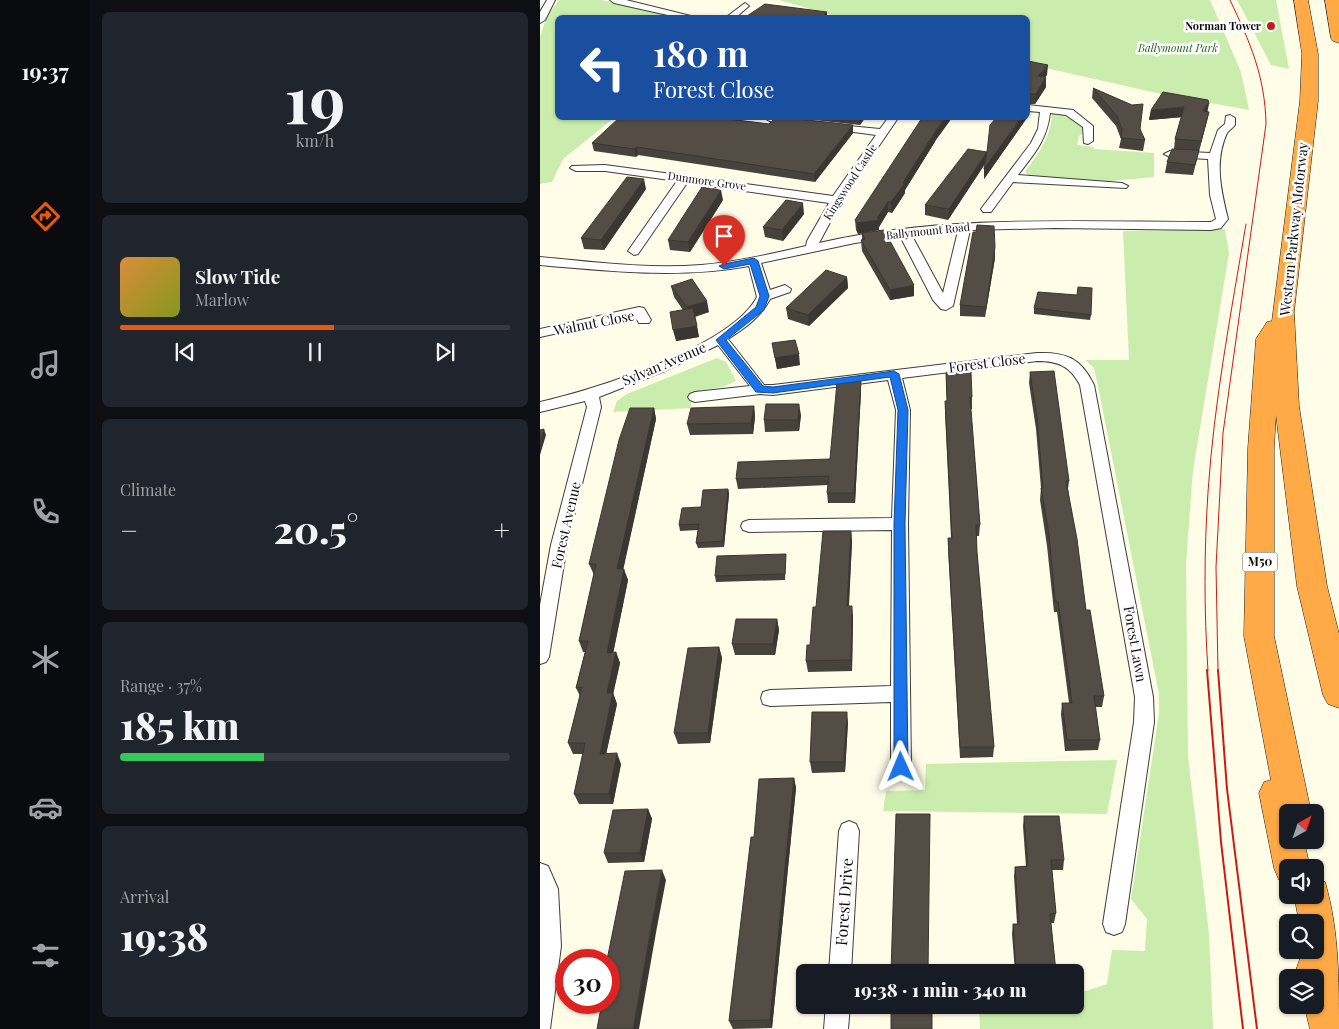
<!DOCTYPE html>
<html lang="en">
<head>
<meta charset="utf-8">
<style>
	:root { --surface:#171b24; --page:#20242c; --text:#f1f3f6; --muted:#9ea1a6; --line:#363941; --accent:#ea580c }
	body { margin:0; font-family:"Playfair Display",serif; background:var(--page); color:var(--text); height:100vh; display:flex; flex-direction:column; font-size:19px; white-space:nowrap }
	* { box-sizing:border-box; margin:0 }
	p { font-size:16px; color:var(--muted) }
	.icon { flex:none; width:28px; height:28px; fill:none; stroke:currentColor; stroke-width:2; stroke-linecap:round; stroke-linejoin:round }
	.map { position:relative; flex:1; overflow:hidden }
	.panel { display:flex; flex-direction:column; gap:12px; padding:12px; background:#0d0f14; width:450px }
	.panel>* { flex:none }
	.guide { position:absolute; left:15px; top:15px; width:475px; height:105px; border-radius:8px; box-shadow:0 1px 4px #0004; background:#1a4fa0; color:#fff; overflow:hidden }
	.needle { width:32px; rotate:40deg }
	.buttons { position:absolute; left:739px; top:804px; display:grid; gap:10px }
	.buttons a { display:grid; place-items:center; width:45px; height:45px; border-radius:8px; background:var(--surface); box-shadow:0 1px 4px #0004; font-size:25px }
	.speed { position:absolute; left:15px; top:949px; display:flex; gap:10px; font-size:25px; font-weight:700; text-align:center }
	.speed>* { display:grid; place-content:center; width:65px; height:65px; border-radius:50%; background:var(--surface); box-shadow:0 1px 4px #0004; line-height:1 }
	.speed .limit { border:8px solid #d22; background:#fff; color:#111 }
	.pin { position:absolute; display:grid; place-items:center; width:42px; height:42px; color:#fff; margin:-51px -21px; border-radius:50% 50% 50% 0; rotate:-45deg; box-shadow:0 0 5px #0007 }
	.pin .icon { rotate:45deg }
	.me { position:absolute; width:55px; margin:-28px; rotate:359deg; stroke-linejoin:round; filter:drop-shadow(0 0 4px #0008) }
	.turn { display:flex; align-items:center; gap:18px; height:105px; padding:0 15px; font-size:22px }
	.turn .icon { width:65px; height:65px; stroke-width:2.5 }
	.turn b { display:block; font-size:35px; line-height:42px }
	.big { font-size:38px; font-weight:800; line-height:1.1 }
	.panel .card { flex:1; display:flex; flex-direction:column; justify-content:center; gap:8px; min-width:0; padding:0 18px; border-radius:8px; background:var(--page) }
	.panel .dial { align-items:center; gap:0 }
	.dial b { font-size:65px; line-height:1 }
	.song { display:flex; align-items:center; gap:15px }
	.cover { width:60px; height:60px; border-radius:8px; background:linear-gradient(135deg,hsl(30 70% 55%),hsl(70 70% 35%)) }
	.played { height:5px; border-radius:2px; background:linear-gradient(90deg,var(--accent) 55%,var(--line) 55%) }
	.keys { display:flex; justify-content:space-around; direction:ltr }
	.heat { display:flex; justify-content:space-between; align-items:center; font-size:28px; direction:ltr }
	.charge { height:8px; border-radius:4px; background:linear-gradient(90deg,#34c759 37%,var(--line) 0) }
	.trip { position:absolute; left:256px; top:964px; width:288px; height:50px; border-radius:8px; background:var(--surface); box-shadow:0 1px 4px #0004; font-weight:800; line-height:50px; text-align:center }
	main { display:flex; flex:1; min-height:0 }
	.tab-bar { display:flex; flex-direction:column; width:90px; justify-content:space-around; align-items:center; background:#090b0e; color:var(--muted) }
	.tab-bar .icon { width:35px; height:35px }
	.tab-bar .on { color:var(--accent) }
	.tab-bar b { font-size:22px; color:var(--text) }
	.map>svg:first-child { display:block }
	.green { fill:#caedae }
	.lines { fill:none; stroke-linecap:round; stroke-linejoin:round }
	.minor-casing { stroke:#3e3e3e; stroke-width:2 }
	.motorway-casing { stroke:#1c1c1c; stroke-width:1 }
	.minor { fill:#fff; fill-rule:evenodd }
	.motorway { fill:#ffaa46; fill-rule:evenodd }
	.tram-far1 { stroke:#c71c16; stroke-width:1 }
	.tram { stroke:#c71c16; stroke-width:2 }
	.wall { fill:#48423c }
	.shaded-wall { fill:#3b3631 }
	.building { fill:#544d46; stroke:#3b3631 }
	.route { fill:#1a73e8; stroke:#114b97 }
	.poi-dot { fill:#c71c16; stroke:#fff; stroke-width:2 }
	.labels { text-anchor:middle; stroke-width:5; stroke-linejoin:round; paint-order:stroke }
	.far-poi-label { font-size:11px; font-weight:bold; fill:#0b0b0b; stroke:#fff; text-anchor:end }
	.far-park-label { font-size:11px; font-style:italic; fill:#206816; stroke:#fff }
	.far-street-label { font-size:11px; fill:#0b0b0b; stroke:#fff }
	.shield { fill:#fff; stroke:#545454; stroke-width:1 }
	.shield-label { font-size:12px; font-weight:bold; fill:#0b0b0b }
	.street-label { font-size:14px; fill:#0b0b0b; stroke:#fff }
	.near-street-label { font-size:16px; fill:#0b0b0b; stroke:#fff }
</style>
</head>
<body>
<main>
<nav class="tab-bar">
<b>19:37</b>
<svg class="icon on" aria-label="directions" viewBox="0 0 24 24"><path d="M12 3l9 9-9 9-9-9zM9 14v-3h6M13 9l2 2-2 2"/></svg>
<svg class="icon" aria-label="music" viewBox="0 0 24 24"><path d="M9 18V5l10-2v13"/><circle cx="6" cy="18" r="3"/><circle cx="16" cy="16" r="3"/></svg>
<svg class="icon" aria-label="phone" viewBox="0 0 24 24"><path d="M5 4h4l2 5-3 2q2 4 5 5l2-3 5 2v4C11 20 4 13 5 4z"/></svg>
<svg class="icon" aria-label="climate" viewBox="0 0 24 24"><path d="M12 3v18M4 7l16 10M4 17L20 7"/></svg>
<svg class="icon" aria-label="car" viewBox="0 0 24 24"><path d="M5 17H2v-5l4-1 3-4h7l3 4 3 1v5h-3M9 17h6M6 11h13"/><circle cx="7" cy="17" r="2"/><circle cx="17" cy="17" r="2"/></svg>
<svg class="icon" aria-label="filters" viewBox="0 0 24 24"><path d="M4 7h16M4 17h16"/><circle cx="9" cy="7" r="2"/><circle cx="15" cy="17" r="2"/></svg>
</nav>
<section class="panel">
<div class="card dial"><b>19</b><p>km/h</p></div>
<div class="card">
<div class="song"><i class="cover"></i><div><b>Slow Tide</b><p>Marlow</p></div></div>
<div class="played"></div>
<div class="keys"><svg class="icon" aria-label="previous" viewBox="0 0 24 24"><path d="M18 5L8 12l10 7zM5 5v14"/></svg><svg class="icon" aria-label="pause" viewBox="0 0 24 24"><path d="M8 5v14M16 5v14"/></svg><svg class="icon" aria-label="next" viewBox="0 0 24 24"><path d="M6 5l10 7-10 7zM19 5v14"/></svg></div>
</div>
<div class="card"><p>Climate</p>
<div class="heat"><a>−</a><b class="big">20.5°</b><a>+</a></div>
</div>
<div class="card"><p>Range · 37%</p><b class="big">185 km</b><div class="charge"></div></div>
<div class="card"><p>Arrival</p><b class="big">19:38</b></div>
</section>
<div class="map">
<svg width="799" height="1029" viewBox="0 0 799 1029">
	<rect width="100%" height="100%" fill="#fffce8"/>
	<g class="green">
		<path d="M19 0H61L141 17 18 18V118H74L23 159 12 182 0 184V37L7 16Z"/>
		<path d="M239 0H670L701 72 709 110 621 94 488 64V18L298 17Z"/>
		<path d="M697 0H736L749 69 731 65Z"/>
		<path d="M512 113 527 114 543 126 542 134 539 136 537 145 553 147 554 149 614 153V177L560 182 489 176 485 172C499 152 511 138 512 113Z"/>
		<path d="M685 229 689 253 653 470 646 564 648 757 669 934 673 1029H440L439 1005H535V991H546L567 984 572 950 605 951 607 919 591 899 619 713V694L558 386 554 368 545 360H589L583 231Z"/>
		<path d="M177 358 186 362 196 381 183 387 152 392 151 408 73 412 77 401 87 394Z"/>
		<path d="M577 760 567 814 343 811 346 791 385 790 386 764Z"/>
	</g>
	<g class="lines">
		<defs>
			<g id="minor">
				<path d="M7 0H15L5 20 0 23V12Z"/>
				<path d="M70 0H86L159 18H141L74 3Z"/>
				<path d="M205 3 209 6 195 18H185Z"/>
				<path d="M488 105 533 110 553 126V141L548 144 544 143 543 127 526 115 510 113C507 140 494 154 478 175L582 183 588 186 586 188 473 182 451 212H443L441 209 491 143 498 129 500 112 488 111Z"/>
				<path d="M690 115 695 118V125C693 128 689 130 687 133 674 161 681 191 688 219L681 228 671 230 515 228 430 230 413 306 406 310 401 309 393 300 360 236 315 243 221 263 230 290 245 285 251 289 250 292 230 299C220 318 205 328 188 339L224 385H233L497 353C526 352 541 358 554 385L613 697 614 722 585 924 582 932 574 935 566 932 563 924 594 722 595 697 540 385C530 366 518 361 497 361L362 378 370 410 368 524 371 767 368 773 361 776 354 773 351 767V702L230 706 223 704 221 698 223 692 230 690 351 686 352 530 209 532 203 530 201 526 203 522 209 520 352 518 356 410 348 380 233 395 220 394 155 402 150 400 148 397 150 394 155 392 210 386 178 345 125 371 59 397 61 407 27 545 9 657 6 662 0 664V605L11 545 47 407 45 401 0 412V402C54 390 191 347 217 297L209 266C139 279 70 271 0 265V257C53 262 107 269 161 265 196 262 231 254 266 246L267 241 289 203 147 183 98 254 94 255 88 251 137 181 65 171H36L30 168 32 166 65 165 293 196 336 135 292 129 287 126 288 124 340 129 348 118H358L302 200 279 243C408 214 540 222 671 222L676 219 670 195 668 159 630 157 624 154 630 151 670 153 678 130 685 124 686 116ZM418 231 403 293 371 234Z"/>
				<path d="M225 118H253L261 121C255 127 231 124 225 118Z"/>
				<path d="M99 307 104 308 111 320 109 323H99L95 316 0 337V329Z"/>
				<path d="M309 821 316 824 319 831 311 972H289L299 831 302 824Z"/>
				<path d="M0 863 8 866 18 889 21 946 10 1029H0Z"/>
				<path d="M286 1005H310L308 1029H284Z"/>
			</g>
			<g id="motorway">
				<path d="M754 0H768L778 54V101L754 312 759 406 787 586 799 634V708L788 704 783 695 757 586 736 415 734 448V636L771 812H748V840H764L770 868H748V883L739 880 734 868 719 793 724 782 731 780 704 636 708 448 716 339 727 322 732 321 760 101 762 54Z"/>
				<path d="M785 0H799V43L793 41 791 38Z"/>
				<path d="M775 878 785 882C799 929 799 980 799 1029H770L764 1005H775V978H758L756 970 761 956 768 954 767 950H775V922H759L754 895H775Z"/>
			</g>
		</defs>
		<use href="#minor" class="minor-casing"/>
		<use href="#motorway" class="motorway-casing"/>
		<use href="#minor" class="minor"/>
		<use href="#motorway" class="motorway"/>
		<g class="tram-far1">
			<path d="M668 671C664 612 664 551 668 492 674 402 691 313 706 224"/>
			<path d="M678 671 676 567 683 433 726 124C725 76 710 42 690 0"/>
		</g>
		<g class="tram">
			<path d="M667 670 681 842 703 1029"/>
			<path d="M678 670 687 789 717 1029"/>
		</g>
	</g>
	<g class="wall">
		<path d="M488 61 507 75 505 77 506 87 495 104H490L489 113 488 116Z"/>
		<path d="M553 88 600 129 605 140 603 151 579 148 581 139 576 126 552 98Z"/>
		<path d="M611 110 669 112 653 175 625 173 627 162 634 149 635 139 642 117 609 120Z"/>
		<path d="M183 118 229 124 313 125V133L275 182 98 155 96 157 54 151 52 143Z"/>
		<path d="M256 118H325L320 125Z"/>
		<path d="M484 122 444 179 445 164 408 220 385 215V205L447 152Z"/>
		<path d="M396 140 365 190V193L352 213 348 212 339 227V230L318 234 316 230 315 220Z"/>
		<path d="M106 189 64 250 44 249 41 238Z"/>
		<path d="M183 200 150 252 130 250 128 240Z"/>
		<path d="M264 214 243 241 225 237 223 227Z"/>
		<path d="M322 233 374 296 350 300 322 251 321 240H322Z"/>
		<path d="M455 258 445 317 420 316V305Z"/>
		<path d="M307 277 308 288 269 326 248 319 246 308Z"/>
		<path d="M131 286 169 312 155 317 159 337 136 341 143 310 134 297Z"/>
		<path d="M537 295 551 315 550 320 494 314V308Z"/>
		<path d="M232 343 260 365 237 369Z"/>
		<path d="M490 372 529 481 528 489 546 610 564 696 562 707H555L560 740 558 750 525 751 521 714 522 703H529L517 612H514L507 546 500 500 501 488 496 429 489 383Z"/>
		<path d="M406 373 432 397V409H431L440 525 439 536H436L437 552 454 747 453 757 420 758 408 549V538H411L405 412V401H407Z"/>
		<path d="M321 391 315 503H288L287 493 288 485 198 489 196 479 290 459Z"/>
		<path d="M214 406 215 417 213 434 150 435 147 424Z"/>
		<path d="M114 408 116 419 83 569 88 580 73 653 76 652 80 663 73 693 77 704 66 754 81 764 73 804H39L34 794 43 754H33L28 743 40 696 36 688 45 652H43L39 641 54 575 49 564Z"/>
		<path d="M261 415 259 431 225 432 224 420Z"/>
		<path d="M188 489 189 494 184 547 158 548 156 543 158 530 140 531 139 525 161 507Z"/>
		<path d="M311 531 312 542 309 606 313 617 312 671 268 672 266 661 270 645 276 607Z"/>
		<path d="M246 560 245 580 176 582 175 576Z"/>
		<path d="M237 619 239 630 235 655H195L192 644Z"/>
		<path d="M179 647 182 658 170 743 138 744 134 733Z"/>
		<path d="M308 722 305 772 272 773 270 762Z"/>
		<path d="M254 778 256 788 232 1028 193 1029 189 1021 214 837Z"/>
		<path d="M108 809 112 819 104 862 68 863 64 853Z"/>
		<path d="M484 816 524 860 523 870H512L516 913 514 923H511L516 972H475L472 934 473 924H477L474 876 475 867H486L483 826Z"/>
	</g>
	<g class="shaded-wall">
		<path d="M287 12V18H281Z"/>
		<path d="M508 65 507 75 497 85 498 76Z"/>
		<path d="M506 77V87L495 104 496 94Z"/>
		<path d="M490 103 489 113 488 116V107Z"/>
		<path d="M669 104 667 114 663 111 666 105Z"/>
		<path d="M644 107 643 117 609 120 611 110Z"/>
		<path d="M669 112 667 121 659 151 661 141Z"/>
		<path d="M320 118H325L320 125 319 119Z"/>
		<path d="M405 118H412L396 140 365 190V193L352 213 351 202 396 130Z"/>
		<path d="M481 118H487L444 179V169Z"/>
		<path d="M313 125V133L275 182 274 174Z"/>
		<path d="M97 147 98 155 96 157 94 149Z"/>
		<path d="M447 152 446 162 408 220 409 209Z"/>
		<path d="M104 179 106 189 64 250 61 240Z"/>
		<path d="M181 190 183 200 150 252 148 242Z"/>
		<path d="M348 202V212L339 227V230L318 234 317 223 337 218Z"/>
		<path d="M263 203 264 214 243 241 242 230Z"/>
		<path d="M455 247V258L445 317 446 307Z"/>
		<path d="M307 277 308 288 269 326 268 315Z"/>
		<path d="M374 285V296L350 300V290Z"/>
		<path d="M167 301 169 312 149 318 147 307Z"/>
		<path d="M157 326 159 337 136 341 133 330Z"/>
		<path d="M259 354 260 365 237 369 235 358Z"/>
		<path d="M321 381V391L315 503 314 493Z"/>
		<path d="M259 404 261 415 259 431 258 420Z"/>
		<path d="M214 406 215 417 213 434 211 423Z"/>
		<path d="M114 408 116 419 81 580 77 569Z"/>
		<path d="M4 429 6 435 0 455V442Z"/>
		<path d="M188 489 189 494 184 547 183 541Z"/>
		<path d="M311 531 312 542 308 617 307 606Z"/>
		<path d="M84 569 88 580 71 664 67 653Z"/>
		<path d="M312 606 313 617 312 671 311 660Z"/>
		<path d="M237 619 239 630 235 655 233 644Z"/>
		<path d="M179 647 182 658 170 743 168 733Z"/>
		<path d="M76 652 80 663 71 704 67 693Z"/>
		<path d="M73 693 77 704 64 764 60 754Z"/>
		<path d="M307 712 308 722 305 772 304 762Z"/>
		<path d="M77 753 81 764 73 804 69 794Z"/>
		<path d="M254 778 256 788 232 1028 230 1020Z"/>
		<path d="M108 809 112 819 104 862 100 853Z"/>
		<path d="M122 870 126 880 117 927 99 1029H93L113 917Z"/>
	</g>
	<g class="building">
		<path d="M225 4 287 12 281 18H204Z"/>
		<path d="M488 61 508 65 498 76 506 77 496 94H488Z"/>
		<path d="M553 88 592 105 603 104 600 129 605 140 581 138 582 129 577 116Z"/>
		<path d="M623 92 668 100 669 104 666 105 663 111 669 112 661 141 635 139 644 107 611 110Z"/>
		<path d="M79 118H180L229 124 235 118H249L313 125 274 174 97 147 94 149 52 143Z"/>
		<path d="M306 118H320L319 119Z"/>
		<path d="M382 118H405L396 130 363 183H365L351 202H348L337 218 339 220 317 223 315 220Z"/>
		<path d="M456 118H481L444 169 447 152 409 209 385 205 428 149 447 152 450 125Z"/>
		<path d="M632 149 659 150 655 165 627 162Z"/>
		<path d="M87 177 104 179 69 229 61 240 41 238Z"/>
		<path d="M162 187 181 190 148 242 128 240Z"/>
		<path d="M246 200 263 203 242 230 223 227Z"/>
		<path d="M437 225 454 226 455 247 446 307 420 305 433 232H436Z"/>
		<path d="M344 230 374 285 350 290 321 240 325 239 322 233Z"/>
		<path d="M286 270 307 277 268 315 246 308Z"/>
		<path d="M152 279 167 301 147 307 131 286Z"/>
		<path d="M538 287 552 288 551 315 494 308 498 292 537 295Z"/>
		<path d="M153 308 157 326 133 330 130 312Z"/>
		<path d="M255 340 259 354 235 358 232 343Z"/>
		<path d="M514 371 529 481H526L537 539 546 610H550L564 696H554L560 740H527L522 703H532L518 601H515L509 534 501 488H503L497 418 490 372Z"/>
		<path d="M431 372 432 397H430L440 525H436L437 552 454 747H420L408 538H412L405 401H407L406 373Z"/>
		<path d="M321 381 314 493H287L289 476 196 479 198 462 290 459 297 382Z"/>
		<path d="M226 404H259L258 420H224Z"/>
		<path d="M214 406 211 423 147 424 151 408Z"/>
		<path d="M90 408H114L77 569H84L67 653 76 652 67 693H73L60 754 77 753 69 794H34L45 743H28L42 687 36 688 48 641H39L56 564H49L79 440Z"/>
		<path d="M4 429 0 442V430Z"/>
		<path d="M188 489 183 541 156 543 159 524 139 525 142 508 161 507 163 490Z"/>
		<path d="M283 531H311L307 606H312L311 660 266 661 267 645H270L273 607H276Z"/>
		<path d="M246 554 245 574 175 576 177 556Z"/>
		<path d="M196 619H237L233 644H192Z"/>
		<path d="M179 647 168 733H134L148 648Z"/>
		<path d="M272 712H307L304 762H270Z"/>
		<path d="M254 778 230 1020 189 1021 211 837H214L219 779Z"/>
		<path d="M108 809 100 853H64L73 810Z"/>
		<path d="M356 814H390L388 972H351Z"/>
		<path d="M484 816H519L524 860H511L516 913 510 914 516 972H476L473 924H479L475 867 488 866Z"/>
		<path d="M122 870 113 917 93 1029H57L62 1002H69V960H67L85 871Z"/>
		<rect x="351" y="1005" width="41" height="24"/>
	</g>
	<path class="route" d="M214 258 218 261 229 296 224 310 186 340 223 386 233 387 354 371 359 374 368 410 365 524 368 767 366 772 361 774 356 772 354 767V524L358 410 350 377 233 393 216 392 176 340 216 307 220 296 210 264 184 269 179 266 184 264Z"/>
	<circle class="poi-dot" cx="731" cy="26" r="5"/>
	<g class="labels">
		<g class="far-poi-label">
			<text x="721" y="30">Norman Tower</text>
		</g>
		<g class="far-park-label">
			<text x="638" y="52">Ballymount Park</text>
		</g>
		<g class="far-street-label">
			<text transform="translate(167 181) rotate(8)" y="4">Dunmore Grove</text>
			<text transform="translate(310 182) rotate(-57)" y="4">Kingswood Castle</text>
			<text transform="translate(388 231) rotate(-6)" y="4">Ballymount Road</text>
		</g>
		<rect class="shield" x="702.5" y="552.5" width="35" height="19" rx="4"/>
		<g class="shield-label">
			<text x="720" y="566">M50</text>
		</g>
		<g class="street-label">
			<text transform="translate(754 229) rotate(-84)" y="5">Western Parkway Motorway</text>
			<text transform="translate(54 323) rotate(-11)" y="5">Walnut Close</text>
			<text transform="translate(447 363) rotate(-7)" y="5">Forest Close</text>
			<text transform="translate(124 364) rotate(-23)" y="5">Sylvan Avenue</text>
			<text transform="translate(26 525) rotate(-77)" y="5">Forest Avenue</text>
			<text transform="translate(595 644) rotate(80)" y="5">Forest Lawn</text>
		</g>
		<g class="near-street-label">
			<text transform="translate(304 902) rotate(-86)" y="6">Forest Drive</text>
		</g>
	</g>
</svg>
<div class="buttons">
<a><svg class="needle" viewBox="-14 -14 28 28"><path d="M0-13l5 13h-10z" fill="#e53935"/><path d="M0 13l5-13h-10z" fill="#9ea1a6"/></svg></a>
<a><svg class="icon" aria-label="sound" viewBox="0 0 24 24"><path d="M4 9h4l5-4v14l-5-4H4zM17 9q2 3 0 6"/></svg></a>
<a><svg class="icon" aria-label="search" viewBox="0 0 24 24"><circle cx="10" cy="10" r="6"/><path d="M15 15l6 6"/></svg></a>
<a><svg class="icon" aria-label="layers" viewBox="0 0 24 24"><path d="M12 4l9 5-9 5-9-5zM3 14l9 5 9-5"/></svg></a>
</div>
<div class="speed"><div class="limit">30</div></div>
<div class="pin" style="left:184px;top:266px;background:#d93025"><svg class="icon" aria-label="arrive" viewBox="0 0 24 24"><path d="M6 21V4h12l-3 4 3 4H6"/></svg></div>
<svg class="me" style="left:361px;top:767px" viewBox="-20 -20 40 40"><path d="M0-17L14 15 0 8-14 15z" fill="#1a73e8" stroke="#fff" stroke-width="4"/></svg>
<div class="trip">19:38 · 1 min · 340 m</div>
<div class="guide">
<div class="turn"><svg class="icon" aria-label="left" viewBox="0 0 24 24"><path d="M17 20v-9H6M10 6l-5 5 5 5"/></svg><div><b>180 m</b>Forest Close</div></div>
</div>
</div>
</main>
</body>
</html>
